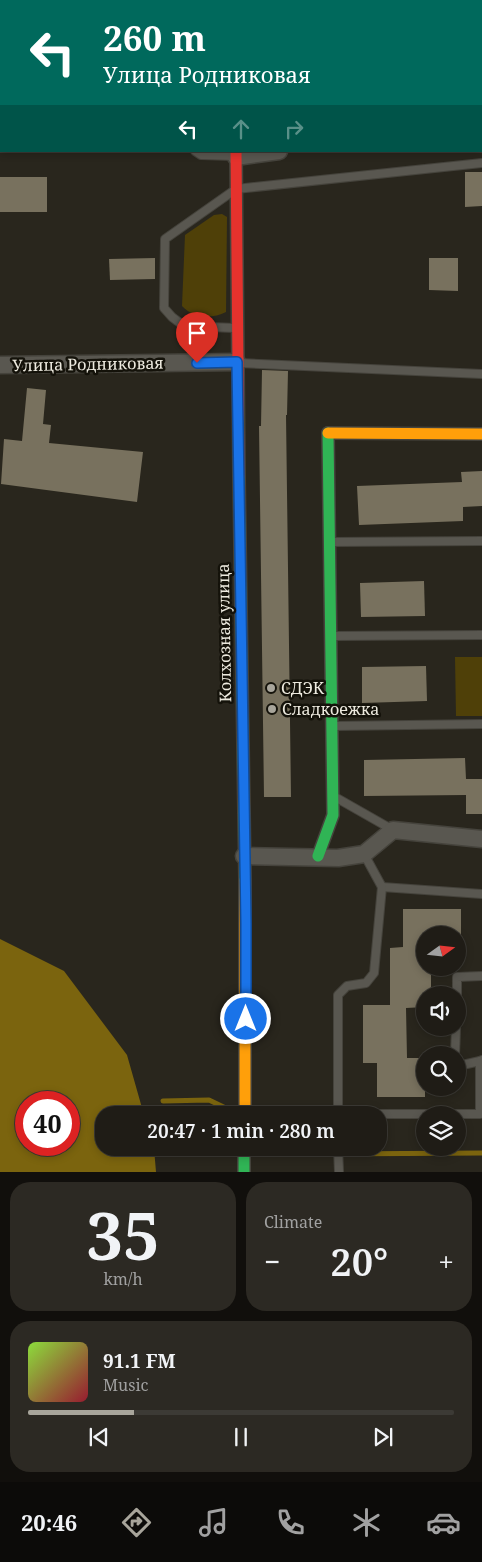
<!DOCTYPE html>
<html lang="en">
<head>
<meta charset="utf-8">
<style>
	:root { --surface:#1f1c16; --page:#2c2923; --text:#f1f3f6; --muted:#a1a1a1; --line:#3c3a35; --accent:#a8a59b }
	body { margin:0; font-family:"Noto Serif",serif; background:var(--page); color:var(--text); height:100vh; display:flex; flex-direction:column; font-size:19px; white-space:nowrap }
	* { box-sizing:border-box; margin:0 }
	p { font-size:16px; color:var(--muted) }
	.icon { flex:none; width:28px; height:28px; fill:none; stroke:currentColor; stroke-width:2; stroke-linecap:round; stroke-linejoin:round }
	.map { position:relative; height:1172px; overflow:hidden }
	.panel { display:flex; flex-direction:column; gap:10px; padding:10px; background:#110f0c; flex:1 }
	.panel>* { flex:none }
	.hud { position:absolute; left:0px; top:0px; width:482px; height:152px; box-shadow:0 2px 8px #0003,0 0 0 1px var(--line); background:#00695c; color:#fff; overflow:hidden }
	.needle { width:32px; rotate:75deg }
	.controls { position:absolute; left:416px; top:926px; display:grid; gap:10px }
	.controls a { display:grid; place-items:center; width:50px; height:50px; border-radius:50%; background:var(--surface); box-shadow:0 2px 8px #0003,0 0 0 1px var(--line); font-size:25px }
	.speed { position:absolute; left:15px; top:1091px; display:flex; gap:10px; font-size:25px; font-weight:700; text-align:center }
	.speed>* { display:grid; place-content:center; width:65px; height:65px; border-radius:50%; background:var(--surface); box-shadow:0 2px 8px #0003,0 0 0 1px var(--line); line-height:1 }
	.speed .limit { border:8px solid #d22; background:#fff; color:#111 }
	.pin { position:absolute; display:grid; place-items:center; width:42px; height:42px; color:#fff; margin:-51px -21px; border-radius:50% 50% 50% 0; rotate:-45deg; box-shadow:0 0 5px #0007 }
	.pin .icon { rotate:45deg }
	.me { position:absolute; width:55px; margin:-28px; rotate:0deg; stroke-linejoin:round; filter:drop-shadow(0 0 4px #0008) }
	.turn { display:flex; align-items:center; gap:18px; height:105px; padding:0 20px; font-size:22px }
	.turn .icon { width:65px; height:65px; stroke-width:2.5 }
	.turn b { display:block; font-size:35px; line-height:42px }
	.lanes { display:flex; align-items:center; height:48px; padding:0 20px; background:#0003; justify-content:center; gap:25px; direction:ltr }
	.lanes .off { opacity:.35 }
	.big { font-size:38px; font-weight:600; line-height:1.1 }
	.panel .widget { flex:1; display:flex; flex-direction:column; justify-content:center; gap:8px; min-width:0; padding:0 18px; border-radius:20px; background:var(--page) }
	.panel .dial { align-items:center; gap:0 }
	.dial b { font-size:65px; line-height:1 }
	.song { display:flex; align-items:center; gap:15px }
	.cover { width:60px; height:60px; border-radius:8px; background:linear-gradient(135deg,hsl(90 70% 55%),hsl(350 70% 35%)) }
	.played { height:5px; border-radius:2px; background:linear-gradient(90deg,var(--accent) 25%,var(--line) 25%) }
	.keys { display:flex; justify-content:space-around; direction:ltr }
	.heat { display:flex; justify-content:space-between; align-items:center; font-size:28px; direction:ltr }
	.panel .tiles { flex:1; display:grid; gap:10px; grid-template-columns:1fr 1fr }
	.widget:last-child { grid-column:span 2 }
	.trip { position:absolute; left:95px; top:1106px; width:292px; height:50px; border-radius:20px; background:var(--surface); box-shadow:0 2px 8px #0003,0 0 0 1px var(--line); font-weight:600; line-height:50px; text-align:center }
	.tabs { display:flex; height:80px; justify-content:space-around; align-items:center; background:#0c0b09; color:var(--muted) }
	.tabs .icon { width:35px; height:35px }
	.tabs .selected { color:var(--accent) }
	.tabs b { font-size:22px; color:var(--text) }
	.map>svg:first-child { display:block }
	.green { fill:#4f4008 }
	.water { fill:#7b640e; fill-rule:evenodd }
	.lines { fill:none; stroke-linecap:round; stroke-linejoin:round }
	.stream { stroke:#7b640e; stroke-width:5 }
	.building { fill:#78715e }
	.lane-casing { stroke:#45433c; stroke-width:10 }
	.street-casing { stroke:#45433c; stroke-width:19 }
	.fast-casing { stroke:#45433c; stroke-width:14 }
	.slow-casing { stroke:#45433c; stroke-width:14 }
	.jam-casing { stroke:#45433c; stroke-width:14 }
	.lane { stroke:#595750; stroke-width:8 }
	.street { stroke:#595750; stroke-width:16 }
	.fast { stroke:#30b455; stroke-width:11 }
	.slow { stroke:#ff9f0a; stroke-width:11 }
	.jam { stroke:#e5322d; stroke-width:11 }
	.route-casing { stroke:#114b97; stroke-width:12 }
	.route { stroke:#1a73e8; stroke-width:9 }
	.poi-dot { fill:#a8a59b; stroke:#14120a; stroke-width:2 }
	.labels { text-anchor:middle; stroke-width:5; stroke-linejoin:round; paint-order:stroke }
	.street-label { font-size:16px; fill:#edeadf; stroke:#14120a }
	.poi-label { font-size:16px; fill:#edeadf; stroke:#14120a; text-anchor:start }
</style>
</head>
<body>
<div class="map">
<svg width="482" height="1172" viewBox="0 0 482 1172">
	<rect width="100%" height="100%" fill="#29261d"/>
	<g class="green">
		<path d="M222 214 227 217 226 312C212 319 194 319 182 306L185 235 214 215Z"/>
		<path d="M455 657H482V716H456Z"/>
	</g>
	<path class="water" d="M0 939 64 971 127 1055 144 1115H104V1148H154L156 1172H0ZM26 1102H69V1145H26Z"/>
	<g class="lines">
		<g class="stream">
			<path d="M163 1101 209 1100 234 1112"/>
			<path d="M312 1148 327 1154 482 1153"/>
		</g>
	</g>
	<g class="building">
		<path d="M465 172H482V206L465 207Z"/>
		<rect x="0" y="177" width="47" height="35"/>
		<path d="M155 258V279L110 280 109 259Z"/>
		<path d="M429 258H458V291L429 290Z"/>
		<path d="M262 370 288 371 287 415H286L291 797H264L259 426H261Z"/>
		<path d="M27 388 46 390 43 424 51 425 49 443 143 452 137 502 1 484 4 439 22 441Z"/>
		<path d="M482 471V506L463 507V521L359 525 357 486 462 482 461 472Z"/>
		<path d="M424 581 425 616 361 617 360 583Z"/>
		<path d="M426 666 427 701 362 703V667Z"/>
		<path d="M465 758 466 779H482V814H466V795L364 796V760Z"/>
		<path d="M403 909H461V935H425V968H431V995H425V1007L406 1008 407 1058H425V1097H377V1063H363V1005H390V948L403 947Z"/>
	</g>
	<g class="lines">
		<defs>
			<g id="lane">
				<path d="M195 151 201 155 235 156"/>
				<path d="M235 328 184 326 172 317 164 308 165 239 236 189 482 163"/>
				<path d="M239 363 482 374"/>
				<path d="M331 542 482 541"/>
				<path d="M333 636 482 635"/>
				<path d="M334 726 482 724"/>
				<path d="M335 797 393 830"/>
				<path d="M382 887 482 894"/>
				<path d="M457 995V977L482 976"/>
				<path d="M455 1055 456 1028"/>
				<path d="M458 1066 480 1061"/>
				<path d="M338 1114H480V1061L482 1060"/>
				<path d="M338 1115V995L347 986 366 983 374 973 382 887 364 854"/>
				<path d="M338 1148 339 1172"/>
			</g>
			<g id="street">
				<path d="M481 127H482"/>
				<path d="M236 157 279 151"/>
				<path d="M0 365 237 362"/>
				<path d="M244 856 338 858 364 854 393 830 482 839"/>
			</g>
			<g id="fast">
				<path d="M227 0V1"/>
				<path d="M239 477 245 880"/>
				<path d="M318 856 333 815 328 433"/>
				<path d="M244 1148V1172"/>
			</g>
			<g id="slow">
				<path d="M328 433 482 434"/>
				<path d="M245 1115V880"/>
			</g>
			<path id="jam" d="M236 151 239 477"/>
		</defs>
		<use href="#lane" class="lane-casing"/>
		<use href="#street" class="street-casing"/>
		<use href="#fast" class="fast-casing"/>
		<use href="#slow" class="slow-casing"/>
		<use href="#jam" class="jam-casing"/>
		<use href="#lane" class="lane"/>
		<use href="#street" class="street"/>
		<use href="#fast" class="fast"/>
		<use href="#slow" class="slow"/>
		<use href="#jam" class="jam"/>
	</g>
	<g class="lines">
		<defs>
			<path id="route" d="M197 363 237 362 246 923V1019"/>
		</defs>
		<use href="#route" class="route-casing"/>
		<use href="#route" class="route"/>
	</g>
	<g class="poi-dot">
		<circle cx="271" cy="688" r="5"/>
		<circle cx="272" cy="709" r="5"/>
	</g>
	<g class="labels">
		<g class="street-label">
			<text transform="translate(88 364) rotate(-1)" y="6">Улица Родниковая</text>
			<text transform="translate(224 633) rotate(-91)" y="6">Колхозная улица</text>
		</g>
		<g class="poi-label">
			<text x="281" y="694">СДЭК</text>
			<text x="282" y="715">Сладкоежка</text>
		</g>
	</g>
</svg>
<div class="controls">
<a><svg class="needle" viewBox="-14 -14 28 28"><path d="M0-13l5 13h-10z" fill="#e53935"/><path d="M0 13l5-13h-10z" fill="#a1a1a1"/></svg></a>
<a><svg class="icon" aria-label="sound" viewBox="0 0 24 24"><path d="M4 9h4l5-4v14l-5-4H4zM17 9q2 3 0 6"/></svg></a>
<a><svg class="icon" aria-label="search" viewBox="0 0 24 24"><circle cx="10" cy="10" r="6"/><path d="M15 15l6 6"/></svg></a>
<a><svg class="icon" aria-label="layers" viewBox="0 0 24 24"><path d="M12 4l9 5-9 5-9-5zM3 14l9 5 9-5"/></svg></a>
</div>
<div class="speed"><div class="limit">40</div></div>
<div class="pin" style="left:197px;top:363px;background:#d93025"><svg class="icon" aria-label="arrive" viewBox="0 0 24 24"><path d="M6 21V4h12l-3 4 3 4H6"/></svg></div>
<svg class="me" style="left:246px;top:1019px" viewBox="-20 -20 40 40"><circle r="17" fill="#1a73e8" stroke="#fff" stroke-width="3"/><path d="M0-11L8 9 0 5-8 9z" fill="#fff"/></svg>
<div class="trip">20:47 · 1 min · 280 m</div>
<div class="hud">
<div class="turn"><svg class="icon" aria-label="left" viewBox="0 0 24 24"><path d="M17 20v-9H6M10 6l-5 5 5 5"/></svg><div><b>260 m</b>Улица Родниковая</div></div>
<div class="lanes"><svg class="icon" aria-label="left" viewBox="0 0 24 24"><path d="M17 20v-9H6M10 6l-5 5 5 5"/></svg><svg class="icon off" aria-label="ahead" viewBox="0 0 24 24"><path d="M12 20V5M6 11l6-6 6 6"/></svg><svg class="icon off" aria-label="right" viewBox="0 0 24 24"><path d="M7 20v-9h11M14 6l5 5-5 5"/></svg></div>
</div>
</div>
<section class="panel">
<div class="tiles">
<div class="widget dial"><b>35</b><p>km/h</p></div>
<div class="widget"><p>Climate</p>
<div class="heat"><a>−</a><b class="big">20°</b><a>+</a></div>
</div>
<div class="widget">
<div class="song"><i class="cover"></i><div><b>91.1 FM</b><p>Music</p></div></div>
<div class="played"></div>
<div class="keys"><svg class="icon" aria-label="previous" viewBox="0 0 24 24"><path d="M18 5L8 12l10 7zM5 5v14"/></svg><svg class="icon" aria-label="pause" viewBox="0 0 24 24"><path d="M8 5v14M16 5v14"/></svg><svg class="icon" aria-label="next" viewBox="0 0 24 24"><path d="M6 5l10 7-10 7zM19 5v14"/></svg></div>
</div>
</div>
</section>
<nav class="tabs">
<b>20:46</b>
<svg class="icon selected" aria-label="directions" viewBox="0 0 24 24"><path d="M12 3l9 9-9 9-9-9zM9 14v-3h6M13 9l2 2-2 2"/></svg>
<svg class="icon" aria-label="music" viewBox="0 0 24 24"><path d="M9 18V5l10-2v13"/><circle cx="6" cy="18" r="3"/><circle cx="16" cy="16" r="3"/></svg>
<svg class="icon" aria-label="phone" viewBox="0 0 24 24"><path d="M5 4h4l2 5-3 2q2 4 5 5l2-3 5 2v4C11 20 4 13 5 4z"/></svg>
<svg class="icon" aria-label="climate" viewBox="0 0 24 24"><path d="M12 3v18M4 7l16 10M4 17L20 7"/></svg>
<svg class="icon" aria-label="car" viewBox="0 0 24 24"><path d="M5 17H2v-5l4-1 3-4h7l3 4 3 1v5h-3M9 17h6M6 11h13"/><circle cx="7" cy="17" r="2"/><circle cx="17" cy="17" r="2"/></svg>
</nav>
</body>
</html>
